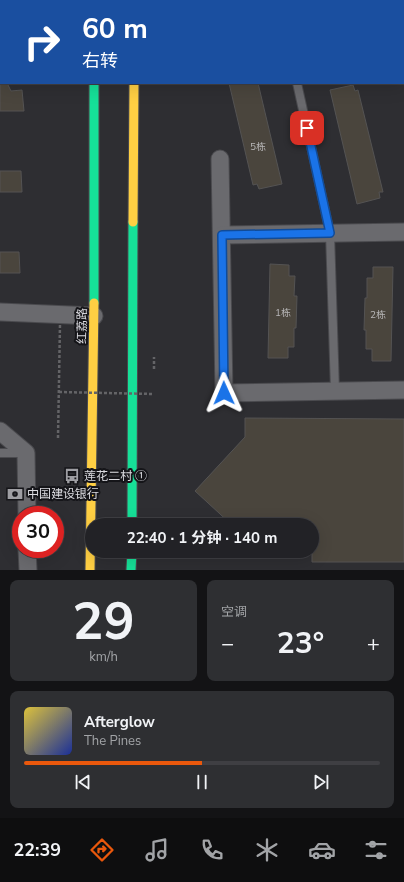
<!DOCTYPE html>
<html lang="zh">
<head>
<meta charset="utf-8">
<style>
	:root { --surface:#222226; --page:#2e2f32; --text:#f1f3f6; --muted:#a2a4a7; --line:#3f3f43; --accent:#ea580c }
	body { margin:0; font-family:"Nunito Sans","Noto Sans SC",sans-serif; background:var(--page); color:var(--text); height:100vh; display:flex; flex-direction:column; font-size:15px; white-space:nowrap }
	* { box-sizing:border-box; margin:0 }
	p { font-size:13px; color:var(--muted) }
	.icon { flex:none; width:22px; height:22px; fill:none; stroke:currentColor; stroke-width:2; stroke-linecap:round; stroke-linejoin:round }
	.map { position:relative; height:570px; overflow:hidden }
	.details { display:flex; flex-direction:column; gap:10px; padding:10px; background:#131315; flex:1 }
	.details>* { flex:none }
	.top-card { position:absolute; left:0px; top:0px; width:404px; height:84px; box-shadow:0 4px 16px #0002,0 0 0 1px var(--line); background:#1a4fa0; color:#fff; overflow:hidden }
	.speed { position:absolute; left:12px; top:506px; display:flex; gap:8px; font-size:20px; font-weight:700; text-align:center }
	.speed>* { display:grid; place-content:center; width:52px; height:52px; border-radius:50%; background:var(--surface); box-shadow:0 4px 16px #0002,0 0 0 1px var(--line); line-height:1 }
	.speed .limit { border:6px solid #d22; background:#fff; color:#111 }
	.pin { position:absolute; display:grid; place-items:center; width:34px; height:34px; color:#fff; margin:-17px; border-radius:8px; box-shadow:0 2px 6px #0006 }
	.me { position:absolute; width:44px; margin:-22px; rotate:359deg; stroke-linejoin:round; filter:drop-shadow(0 0 3px #0008) }
	.turn { display:flex; align-items:center; gap:14px; height:84px; padding:0 16px; font-size:18px }
	.turn .icon { width:52px; height:52px; stroke-width:2.5 }
	.turn b { display:block; font-size:28px; line-height:34px }
	.big { font-size:30px; font-weight:700; line-height:1.1 }
	.details .tile { flex:1; display:flex; flex-direction:column; justify-content:center; gap:6px; min-width:0; padding:0 14px; border-radius:8px; background:var(--page) }
	.details .dial { align-items:center; gap:0 }
	.dial b { font-size:52px; line-height:1 }
	.song { display:flex; align-items:center; gap:12px }
	.cover { width:48px; height:48px; border-radius:6px; background:linear-gradient(135deg,hsl(50 70% 55%),hsl(230 70% 35%)) }
	.played { height:4px; border-radius:2px; background:linear-gradient(90deg,var(--accent) 50%,var(--line) 50%) }
	.keys { display:flex; justify-content:space-around; direction:ltr }
	.heat { display:flex; justify-content:space-between; align-items:center; font-size:22px; direction:ltr }
	.details .tiles { flex:1; display:grid; gap:10px; grid-template-columns:1fr 1fr }
	.tile:last-child { grid-column:span 2 }
	.trip { position:absolute; left:85px; top:518px; width:234px; height:40px; border-radius:20px; background:var(--surface); box-shadow:0 4px 16px #0002,0 0 0 1px var(--line); font-weight:700; line-height:40px; text-align:center }
	.tab-bar { display:flex; height:64px; justify-content:space-around; align-items:center; background:#0e0e0f; color:var(--muted) }
	.tab-bar .icon { width:28px; height:28px }
	.tab-bar .on { color:var(--accent) }
	.tab-bar b { font-size:18px; color:var(--text) }
	.map>svg:first-child { display:block }
	.building { fill:#4a453d; stroke:#545353 }
	.lines { fill:none; stroke-linecap:round; stroke-linejoin:round }
	.lane-casing { stroke:#4a4a4e; stroke-width:10 }
	.street-casing { stroke:#4a4a4e; stroke-width:19 }
	.fast-casing { stroke:#4a4a4e; stroke-width:11 }
	.slow-casing { stroke:#4a4a4e; stroke-width:11 }
	.path { stroke:#646467; stroke-width:2.5; stroke-dasharray:3 2; stroke-linecap:butt }
	.lane { stroke:#6a6a6e; stroke-width:8 }
	.street { stroke:#6a6a6e; stroke-width:17 }
	.fast { stroke:#16e098; stroke-width:9 }
	.slow { stroke:#ffcf43; stroke-width:9 }
	.path-bridge { stroke:#646467; stroke-width:2.5; stroke-dasharray:3 2; stroke-linecap:butt }
	.route-casing { stroke:#114b97; stroke-width:10 }
	.route { stroke:#1a73e8; stroke-width:7 }
	.labels { text-anchor:middle; stroke-width:4; stroke-linejoin:round; paint-order:stroke }
	.number-label { font-size:10px; fill:#b7b6b7 }
	.street-label { font-size:12px; fill:#dbdbe0; stroke:#151519 }
	.poi-label { font-size:12px; fill:#dbdbe0; stroke:#151519; text-anchor:start }
</style>
</head>
<body>
<div class="map">
<svg width="404" height="570" viewBox="0 0 404 570">
	<rect width="100%" height="100%" fill="#2e2e32"/>
	<g class="building">
		<path d="M0 69 1 83H7L11 91 22 90 24 111H0Z"/>
		<path d="M229 83H258L282 184 259 189 257 184 253 185Z"/>
		<path d="M353 85 355 91 358 90 383 192H379L380 198 357 204 330 90Z"/>
		<path d="M0 171H21L22 192H0Z"/>
		<path d="M0 252H19L20 273H0Z"/>
		<path d="M270 264 289 265V276H295L294 296H297L296 328H294V347H288V358H268Z"/>
		<path d="M373 267H393L391 361H372V349H366V330H364L365 298H367V278H373Z"/>
		<path d="M245 418 404 419V562H312V525H232L195 491 245 437Z"/>
	</g>
	<g class="lines">
		<defs>
			<g id="lane">
				<path d="M291 1V0"/>
				<path d="M297 83 330 233 335 391"/>
				<path d="M0 453H23"/>
			</g>
			<g id="street">
				<path d="M220 159 224 393 404 390"/>
				<path d="M222 235 404 232"/>
				<path d="M0 312 94 316"/>
				<path d="M0 431 26 453 27 515"/>
				<path d="M27 549 28 570"/>
			</g>
			<g id="fast">
				<path d="M135 0V1"/>
				<path d="M94 83V303"/>
				<path d="M132 525 133 222"/>
				<path d="M131 570 132 551"/>
			</g>
			<g id="slow">
				<path d="M94 0V1"/>
				<path d="M133 222 134 83"/>
				<path d="M90 570 94 303"/>
			</g>
		</defs>
		<use href="#lane" class="lane-casing"/>
		<use href="#street" class="street-casing"/>
		<use href="#fast" class="fast-casing"/>
		<use href="#slow" class="slow-casing"/>
		<path class="path" d="M154 369V357"/>
		<use href="#lane" class="lane"/>
		<use href="#street" class="street"/>
		<use href="#fast" class="fast"/>
		<use href="#slow" class="slow"/>
		<g class="path-bridge">
			<path d="M59 392 153 394"/>
			<path d="M58 438 60 324"/>
		</g>
	</g>
	<g class="lines">
		<defs>
			<path id="route" d="M224 393 222 235 330 233 307 128"/>
		</defs>
		<use href="#route" class="route-casing"/>
		<use href="#route" class="route"/>
	</g>
	<defs>
		<symbol id="bus-bare" viewBox="-9 -9 18 18"><path d="M-5-6H5V4H4V6H2V4H-2V6H-4V4H-5ZM-3.5-4V0h7V-4ZM-3.5 1.2v1.5H-2V1.2ZM2 1.2v1.5H3.5V1.2Z" fill="#9e9ea3" stroke="#151519" stroke-width="2.5" paint-order="stroke"/></symbol>
		<symbol id="bank-bare" viewBox="-9 -9 18 18"><path d="M-6-4H6V4H-6ZM0-2.3a2.3 2.3 0 1 0 0 4.6a2.3 2.3 0 1 0 0-4.6Z" fill="#9e9ea3" stroke="#151519" stroke-width="2.5" paint-order="stroke"/></symbol>
	</defs>
	<g fill-rule="evenodd">
		<use href="#bus-bare" x="61" y="465" width="22" height="22"/>
		<use href="#bank-bare" x="4" y="483" width="22" height="22"/>
	</g>
	<g class="labels">
		<g class="number-label">
			<text x="258" y="150">5栋</text>
			<text x="283" y="316">1栋</text>
			<text x="378" y="318">2栋</text>
		</g>
		<g class="street-label">
			<text transform="translate(82 326) rotate(-89)" y="4">红荔路</text>
		</g>
		<g class="poi-label">
			<text x="84" y="480">莲花二村 ①</text>
			<text x="27" y="498">中国建设银行</text>
		</g>
	</g>
</svg>
<div class="speed"><div class="limit">30</div></div>
<div class="pin" style="left:307px;top:128px;background:#d93025"><svg class="icon" aria-label="arrive" viewBox="0 0 24 24"><path d="M6 21V4h12l-3 4 3 4H6"/></svg></div>
<svg class="me" style="left:224px;top:393px" viewBox="-20 -20 40 40"><path d="M0-17L14 15 0 8-14 15z" fill="#1a73e8" stroke="#fff" stroke-width="4"/></svg>
<div class="trip">22:40 · 1 分钟 · 140 m</div>
<div class="top-card">
<div class="turn"><svg class="icon" aria-label="right" viewBox="0 0 24 24"><path d="M7 20v-9h11M14 6l5 5-5 5"/></svg><div><b>60 m</b>右转</div></div>
</div>
</div>
<section class="details">
<div class="tiles">
<div class="tile dial"><b>29</b><p>km/h</p></div>
<div class="tile"><p>空调</p>
<div class="heat"><a>−</a><b class="big">23°</b><a>+</a></div>
</div>
<div class="tile">
<div class="song"><i class="cover"></i><div><b>Afterglow</b><p>The Pines</p></div></div>
<div class="played"></div>
<div class="keys"><svg class="icon" aria-label="previous" viewBox="0 0 24 24"><path d="M18 5L8 12l10 7zM5 5v14"/></svg><svg class="icon" aria-label="pause" viewBox="0 0 24 24"><path d="M8 5v14M16 5v14"/></svg><svg class="icon" aria-label="next" viewBox="0 0 24 24"><path d="M6 5l10 7-10 7zM19 5v14"/></svg></div>
</div>
</div>
</section>
<nav class="tab-bar">
<b>22:39</b>
<svg class="icon on" aria-label="directions" viewBox="0 0 24 24"><path d="M12 3l9 9-9 9-9-9zM9 14v-3h6M13 9l2 2-2 2"/></svg>
<svg class="icon" aria-label="music" viewBox="0 0 24 24"><path d="M9 18V5l10-2v13"/><circle cx="6" cy="18" r="3"/><circle cx="16" cy="16" r="3"/></svg>
<svg class="icon" aria-label="phone" viewBox="0 0 24 24"><path d="M5 4h4l2 5-3 2q2 4 5 5l2-3 5 2v4C11 20 4 13 5 4z"/></svg>
<svg class="icon" aria-label="climate" viewBox="0 0 24 24"><path d="M12 3v18M4 7l16 10M4 17L20 7"/></svg>
<svg class="icon" aria-label="car" viewBox="0 0 24 24"><path d="M5 17H2v-5l4-1 3-4h7l3 4 3 1v5h-3M9 17h6M6 11h13"/><circle cx="7" cy="17" r="2"/><circle cx="17" cy="17" r="2"/></svg>
<svg class="icon" aria-label="filters" viewBox="0 0 24 24"><path d="M4 7h16M4 17h16"/><circle cx="9" cy="7" r="2"/><circle cx="15" cy="17" r="2"/></svg>
</nav>
</body>
</html>
